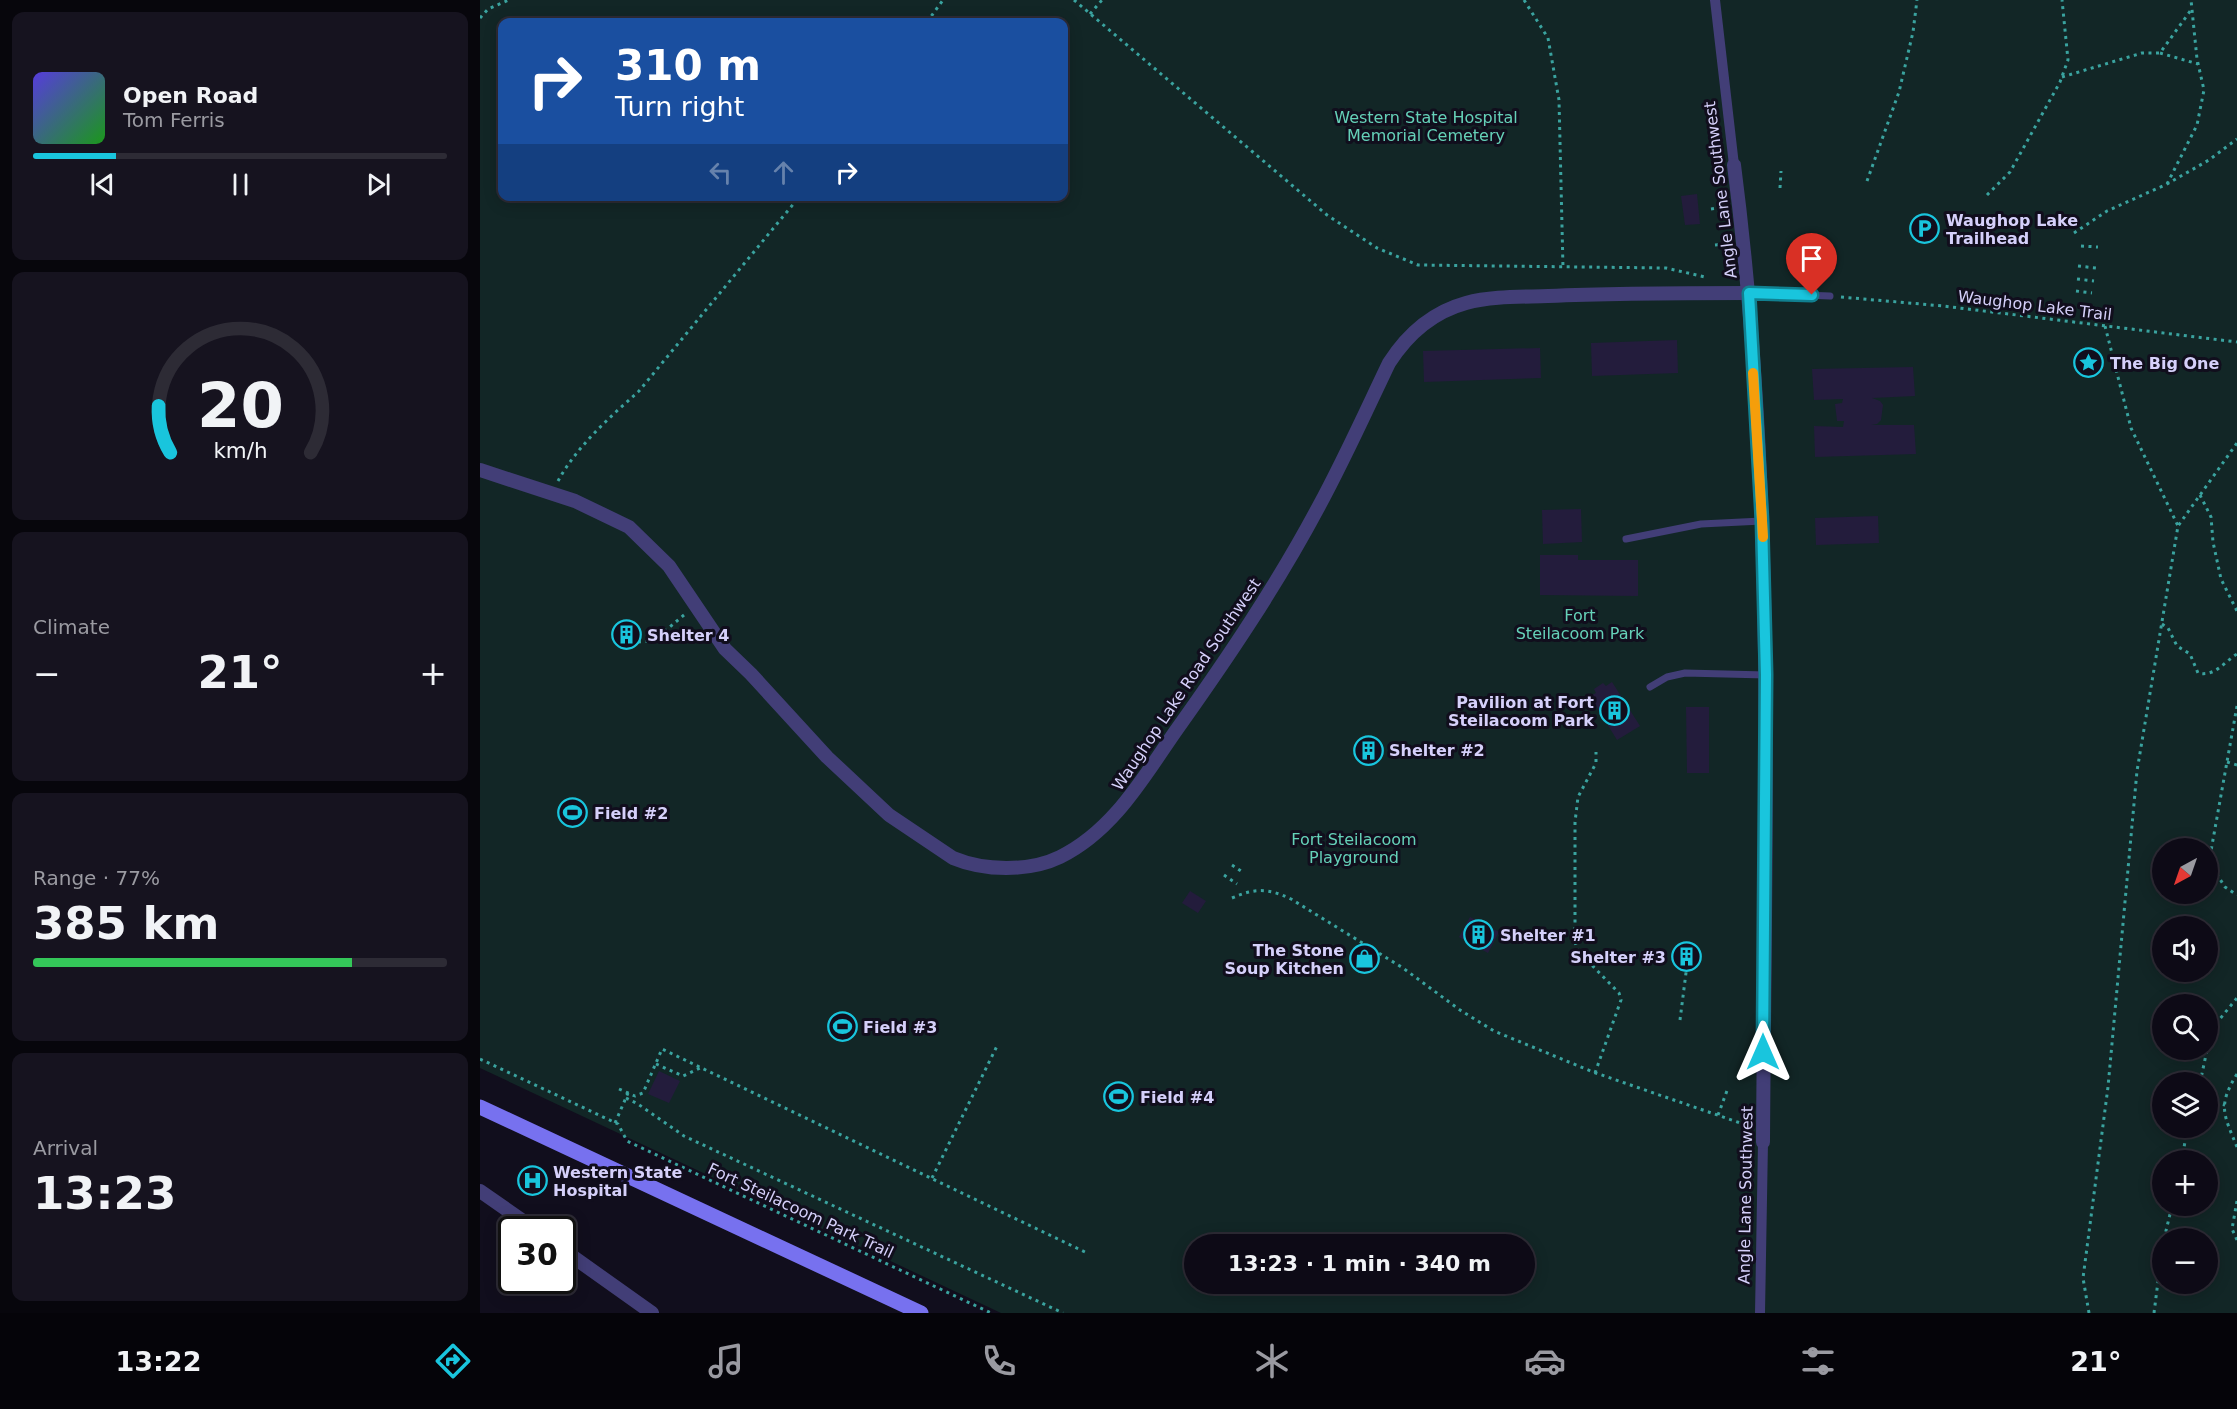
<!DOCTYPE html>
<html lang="en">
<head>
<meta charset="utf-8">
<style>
	:root { --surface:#0d0a16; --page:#16131f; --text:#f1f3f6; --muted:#9a9aa1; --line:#2d2b35; --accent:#19c5dd }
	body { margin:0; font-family:"DejaVu Sans",sans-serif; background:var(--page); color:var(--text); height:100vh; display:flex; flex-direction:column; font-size:22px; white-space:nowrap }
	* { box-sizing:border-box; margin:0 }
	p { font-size:20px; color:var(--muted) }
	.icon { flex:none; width:33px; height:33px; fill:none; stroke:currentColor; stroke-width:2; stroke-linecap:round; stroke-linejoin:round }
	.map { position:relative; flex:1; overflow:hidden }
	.drawer { display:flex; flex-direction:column; gap:12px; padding:12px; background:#07060c; width:480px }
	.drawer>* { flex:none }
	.top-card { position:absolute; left:18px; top:18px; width:570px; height:183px; border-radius:12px; box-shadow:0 3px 15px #0003,0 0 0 2px var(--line); background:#1a4fa0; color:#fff; overflow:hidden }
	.needle { width:39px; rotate:220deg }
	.fabs { position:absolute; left:1672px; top:838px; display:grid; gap:12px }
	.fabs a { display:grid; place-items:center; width:66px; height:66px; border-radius:50%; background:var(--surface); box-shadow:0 3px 15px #0003,0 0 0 2px var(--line); font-size:30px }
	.speed { position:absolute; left:18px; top:1216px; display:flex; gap:12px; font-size:30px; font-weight:700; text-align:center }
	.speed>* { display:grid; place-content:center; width:78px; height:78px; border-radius:50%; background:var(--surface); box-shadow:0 3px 15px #0003,0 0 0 2px var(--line); line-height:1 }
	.speed .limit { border:3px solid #111; border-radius:9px; background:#fff; color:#111 }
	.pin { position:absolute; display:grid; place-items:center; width:51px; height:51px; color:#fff; margin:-62px -26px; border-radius:50% 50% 50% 0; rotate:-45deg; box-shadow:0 0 6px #0007 }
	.pin .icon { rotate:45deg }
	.me { position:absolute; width:66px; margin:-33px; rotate:0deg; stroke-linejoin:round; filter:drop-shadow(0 0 4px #0008) }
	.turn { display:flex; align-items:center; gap:21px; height:126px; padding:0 18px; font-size:27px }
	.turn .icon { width:78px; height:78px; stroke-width:2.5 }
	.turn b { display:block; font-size:42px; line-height:51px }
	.lanes { display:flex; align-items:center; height:57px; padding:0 18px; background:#0003; justify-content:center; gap:30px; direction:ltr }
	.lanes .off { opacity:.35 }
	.big { font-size:45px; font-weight:800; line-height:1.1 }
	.drawer .card { flex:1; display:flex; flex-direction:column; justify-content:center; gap:9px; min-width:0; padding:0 21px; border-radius:12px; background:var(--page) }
	.drawer .dial { align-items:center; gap:0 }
	.dial svg { height:156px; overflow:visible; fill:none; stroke:var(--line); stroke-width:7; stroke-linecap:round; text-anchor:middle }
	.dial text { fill:var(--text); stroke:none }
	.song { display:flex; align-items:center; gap:18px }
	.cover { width:72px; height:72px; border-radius:9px; background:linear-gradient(135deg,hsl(250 70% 55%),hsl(120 70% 35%)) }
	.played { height:6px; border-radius:3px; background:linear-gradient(90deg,var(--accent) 20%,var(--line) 20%) }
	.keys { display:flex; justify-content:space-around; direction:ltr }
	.heat { display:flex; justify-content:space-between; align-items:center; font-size:33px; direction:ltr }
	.charge { height:9px; border-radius:4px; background:linear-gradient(90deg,#34c759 77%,var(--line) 0) }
	.trip { position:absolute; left:704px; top:1234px; width:351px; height:60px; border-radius:30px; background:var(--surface); box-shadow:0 3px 15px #0003,0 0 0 2px var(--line); font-weight:800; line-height:60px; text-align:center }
	.dock { display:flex; height:96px; justify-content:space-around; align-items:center; background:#050409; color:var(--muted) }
	.dock .icon { width:42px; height:42px }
	.dock .current { color:var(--accent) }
	.dock b { font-size:27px; color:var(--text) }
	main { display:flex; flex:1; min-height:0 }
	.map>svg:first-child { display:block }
	.green { fill:#122626; fill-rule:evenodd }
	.building { fill:#231c3c }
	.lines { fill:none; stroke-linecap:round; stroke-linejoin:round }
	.path { stroke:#3aa39f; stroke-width:3; stroke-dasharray:3 4.5; stroke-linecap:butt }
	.service { stroke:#423e77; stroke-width:7 }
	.pedestrian { stroke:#423e77; stroke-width:10 }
	.minor { stroke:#423e77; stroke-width:14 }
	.secondary { stroke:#7771ef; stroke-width:15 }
	.route-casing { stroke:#108090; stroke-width:15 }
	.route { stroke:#19c5dd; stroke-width:10 }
	.slow { stroke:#f59e0b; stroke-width:10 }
	.labels { text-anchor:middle; stroke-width:6; stroke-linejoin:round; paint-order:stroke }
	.park-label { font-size:16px; fill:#65d1b8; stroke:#110e1d }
	.street-label { font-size:16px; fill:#d5d0fa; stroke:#110e1d }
	.poi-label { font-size:16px; font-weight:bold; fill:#d5d0fa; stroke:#110e1d; text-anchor:start }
</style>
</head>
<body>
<main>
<section class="drawer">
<div class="card">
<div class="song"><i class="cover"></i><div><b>Open Road</b><p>Tom Ferris</p></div></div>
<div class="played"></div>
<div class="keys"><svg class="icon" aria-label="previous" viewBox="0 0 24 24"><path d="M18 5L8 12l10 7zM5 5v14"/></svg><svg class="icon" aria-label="pause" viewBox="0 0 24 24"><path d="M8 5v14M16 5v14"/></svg><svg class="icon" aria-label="next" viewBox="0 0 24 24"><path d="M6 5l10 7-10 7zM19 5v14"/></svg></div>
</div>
<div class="card dial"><svg viewBox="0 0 100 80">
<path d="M14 69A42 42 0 1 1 86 69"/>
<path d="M14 69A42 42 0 0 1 8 45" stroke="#19c5dd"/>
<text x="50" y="56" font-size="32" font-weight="700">20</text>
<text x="50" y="72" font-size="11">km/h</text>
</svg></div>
<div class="card"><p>Climate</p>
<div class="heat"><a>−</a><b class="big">21°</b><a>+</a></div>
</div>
<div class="card"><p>Range · 77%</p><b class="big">385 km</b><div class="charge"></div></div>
<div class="card"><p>Arrival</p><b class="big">13:23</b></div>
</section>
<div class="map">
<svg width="1757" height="1313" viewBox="0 0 1757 1313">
	<rect width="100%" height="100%" fill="#110e1d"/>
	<path class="green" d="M0 0H1757V1313H521L0 1068ZM22 22H584V196H22ZM1683 849H1728V894H1683ZM1683 927H1728V972H1683ZM1683 1005H1728V1050H1683ZM1683 1083H1728V1128H1683ZM1683 1161H1728V1206H1683ZM1683 1239H1728V1284H1683ZM714 1245H1044V1284H714Z"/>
	<g class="building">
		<path d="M1217 194 1220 224 1205 225 1201 196Z"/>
		<path d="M1197 340 1198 373 1112 376 1111 343Z"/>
		<path d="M1060 348 1061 378 944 382 943 351Z"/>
		<path d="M1433 367 1435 396 1392 398 1400 401 1403 405 1401 420 1397 424 1391 425H1434L1436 454 1335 457 1334 426 1363 427 1364 421H1357L1355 404 1362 403 1363 399 1334 400 1332 369Z"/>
		<path d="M1101 509 1102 542 1063 544 1062 510Z"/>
		<path d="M1398 516 1399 543 1336 545 1335 518Z"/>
		<path d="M1060 555H1098V560H1158V596L1060 595Z"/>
		<path d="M145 624 157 636 146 647 134 634Z"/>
		<path d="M1132 682 1160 726 1137 740 1110 696 1116 693 1114 689 1123 683 1126 686Z"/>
		<path d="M1206 707H1229V773H1207Z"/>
		<path d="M898 741 900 758 878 759 877 743Z"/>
		<path d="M710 891 726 901 718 913 702 903Z"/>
		<path d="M990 917 1019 932 1008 953 979 937Z"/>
		<path d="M1199 948 1217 950 1215 966 1197 964Z"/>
		<path d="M179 1071 200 1081 189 1103 168 1094Z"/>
	</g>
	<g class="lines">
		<g class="path">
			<path d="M594 0 847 215 897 248 938 265 1186 268 1225 277"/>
			<path d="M1044 0 1068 38 1079 100 1083 268"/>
			<path d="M610 14 622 0"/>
			<path d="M0 18 8 9 29 0"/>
			<path d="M447 22 463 0"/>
			<path d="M1680 53 1718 64"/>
			<path d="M1582 77 1662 53H1680L1711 10"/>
			<path d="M1387 181 1419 92 1433 32 1437 0"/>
			<path d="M1687 184 1717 125 1724 90 1717 59 1711 0"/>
			<path d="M1300 188 1301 171"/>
			<path d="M1507 195 1530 172 1580 82 1588 60 1582 0"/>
			<path d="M1231 209 1244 207"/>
			<path d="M1594 233 1627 211 1687 184 1729 160 1757 139"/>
			<path d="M1235 245 1248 244"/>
			<path d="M1601 246 1618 247"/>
			<path d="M1598 266 1616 268"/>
			<path d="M1597 279 1614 281"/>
			<path d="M1596 291 1612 293"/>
			<path d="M1361 297 1463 306 1757 342"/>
			<path d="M1625 326 1651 428 1698 526"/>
			<path d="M78 481C97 446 130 417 159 391L320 196"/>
			<path d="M1720 495 1731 517 1733 542 1741 579 1757 611"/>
			<path d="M1682 624 1688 628 1697 646 1710 654 1718 673C1735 677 1744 662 1757 654"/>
			<path d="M158 642 173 641 204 615"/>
			<path d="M1757 706 1729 862 1745 887 1757 895"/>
			<path d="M1747 762 1757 765"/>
			<path d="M752 865 764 873"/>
			<path d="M744 875 757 884"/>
			<path d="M752 898C775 888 788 888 811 899L923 968 980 1010 1014 1031 1113 1072 1269 1126"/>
			<path d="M1200 1020 1207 965"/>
			<path d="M1728 1044 1730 1031 1757 998"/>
			<path d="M0 1059 138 1124 147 1141 511 1313"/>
			<path d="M176 1064 203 1076 220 1068"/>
			<path d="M1115 1073 1141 1000 1139 993 1098 951 1095 942V822L1098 797 1116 763V752"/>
			<path d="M1757 1074C1737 1106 1744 1115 1757 1147"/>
			<path d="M1720 1083 1727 1050"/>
			<path d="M139 1089 155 1096 163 1093 182 1049 607 1253"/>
			<path d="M146 1098 158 1104 204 1136 583 1313"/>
			<path d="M1728 1102 1745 1105"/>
			<path d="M1238 1115 1248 1088"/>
			<path d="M135 1123 148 1093"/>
			<path d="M1702 1161 1707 1128"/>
			<path d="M452 1178 518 1044"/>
			<path d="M1757 1201 1752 1229 1757 1240"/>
			<path d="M1684 1239 1692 1206"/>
			<path d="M1609 1313 1603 1278 1628 1087 1657 771 1698 526 1757 443"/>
			<path d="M1674 1313 1683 1242"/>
		</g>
		<g class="service">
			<path d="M1269 293 1350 296"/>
			<path d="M1146 539 1221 524 1282 521"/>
			<path d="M1170 687 1187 677 1205 673 1286 675"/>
		</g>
		<g class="pedestrian">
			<path d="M1235 0 1254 165"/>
			<path d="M1280 1313 1283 1142"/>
		</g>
		<g class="minor">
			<path d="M1254 165C1296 488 1285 816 1283 1142"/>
			<path d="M0 470 95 501 149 527 189 566 245 649 271 674 347 757 409 815 473 858C504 871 549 872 580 857 633 831 663 778 695 732 747 659 797 585 839 506 864 460 886 411 909 363 927 335 953 312 986 303 1012 296 1041 297 1068 296 1135 293 1202 293 1269 293"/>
			<path d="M0 1191 56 1230"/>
			<path d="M82 1249 172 1313"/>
		</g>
		<path class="secondary" d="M0 1107 441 1313"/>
	</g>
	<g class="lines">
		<defs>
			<path id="route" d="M1283 1052 1286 675 1282 521 1269 293 1332 295"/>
		</defs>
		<use href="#route" class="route-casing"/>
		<use href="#route" class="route"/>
		<path class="slow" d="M1273 373 1283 537"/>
	</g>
	<defs>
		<symbol id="parking-ring" viewBox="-11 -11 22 22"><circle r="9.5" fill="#110e1d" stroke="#19c5dd" stroke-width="1.5"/><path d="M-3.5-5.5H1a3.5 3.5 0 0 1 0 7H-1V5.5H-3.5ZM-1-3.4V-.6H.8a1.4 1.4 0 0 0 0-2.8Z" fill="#19c5dd"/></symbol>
		<symbol id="sight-ring" viewBox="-11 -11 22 22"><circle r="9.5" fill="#110e1d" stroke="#19c5dd" stroke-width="1.5"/><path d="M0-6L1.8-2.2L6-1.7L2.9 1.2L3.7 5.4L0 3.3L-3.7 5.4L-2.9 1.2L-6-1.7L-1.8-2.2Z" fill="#19c5dd"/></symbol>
		<symbol id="building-ring" viewBox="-11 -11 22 22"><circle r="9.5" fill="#110e1d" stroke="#19c5dd" stroke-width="1.5"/><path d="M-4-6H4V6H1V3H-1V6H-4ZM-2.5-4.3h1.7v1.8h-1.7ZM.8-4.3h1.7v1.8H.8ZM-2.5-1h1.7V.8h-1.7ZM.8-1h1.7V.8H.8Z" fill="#19c5dd"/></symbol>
		<symbol id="stadium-ring" viewBox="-11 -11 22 22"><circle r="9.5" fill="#110e1d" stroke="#19c5dd" stroke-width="1.5"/><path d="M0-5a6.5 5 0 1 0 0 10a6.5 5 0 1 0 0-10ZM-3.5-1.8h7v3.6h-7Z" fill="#19c5dd"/></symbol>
		<symbol id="shop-ring" viewBox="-11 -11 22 22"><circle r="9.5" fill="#110e1d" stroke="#19c5dd" stroke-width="1.5"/><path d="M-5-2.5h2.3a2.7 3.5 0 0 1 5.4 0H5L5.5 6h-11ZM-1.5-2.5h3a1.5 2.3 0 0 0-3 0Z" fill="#19c5dd"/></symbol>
		<symbol id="hospital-ring" viewBox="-11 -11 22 22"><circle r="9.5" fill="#110e1d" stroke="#19c5dd" stroke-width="1.5"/><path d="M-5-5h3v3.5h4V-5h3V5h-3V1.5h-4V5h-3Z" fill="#19c5dd"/></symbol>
	</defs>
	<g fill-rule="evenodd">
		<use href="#parking-ring" x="1428" y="212" width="33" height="33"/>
		<use href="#sight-ring" x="1592" y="346" width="33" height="33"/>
		<use href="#building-ring" x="130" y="618" width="33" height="33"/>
		<use href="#building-ring" x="1118" y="694" width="33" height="33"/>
		<use href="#building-ring" x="872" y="734" width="33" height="33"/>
		<use href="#stadium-ring" x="76" y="796" width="33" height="33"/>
		<use href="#building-ring" x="982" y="918" width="33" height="33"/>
		<use href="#building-ring" x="1190" y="940" width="33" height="33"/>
		<use href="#shop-ring" x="868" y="942" width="33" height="33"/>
		<use href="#stadium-ring" x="346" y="1010" width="33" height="33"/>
		<use href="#stadium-ring" x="622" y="1080" width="33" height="33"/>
		<use href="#hospital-ring" x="36" y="1164" width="33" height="33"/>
	</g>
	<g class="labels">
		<g class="park-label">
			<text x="946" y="123">Western State Hospital<tspan x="946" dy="18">Memorial Cemetery</tspan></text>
			<text x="1100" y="621">Fort<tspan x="1100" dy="18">Steilacoom Park</tspan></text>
			<text x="874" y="845">Fort Steilacoom<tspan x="874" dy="18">Playground</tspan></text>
		</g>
		<g class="street-label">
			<text transform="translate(1240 190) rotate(-97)" y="6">Angle Lane Southwest</text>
			<text transform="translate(1555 305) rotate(7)" y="6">Waughop Lake Trail</text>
			<text transform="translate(706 684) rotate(-56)" y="6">Waughop Lake Road Southwest</text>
			<text transform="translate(1265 1195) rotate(-89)" y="6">Angle Lane Southwest</text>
			<text transform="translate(321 1210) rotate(25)" y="6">Fort Steilacoom Park Trail</text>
		</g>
		<g class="poi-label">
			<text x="1466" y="226">Waughop Lake<tspan x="1466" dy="18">Trailhead</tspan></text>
			<text x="1630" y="369">The Big One</text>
			<text x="167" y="641">Shelter 4</text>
			<text x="1114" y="708" text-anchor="end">Pavilion at Fort<tspan x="1114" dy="18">Steilacoom Park</tspan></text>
			<text x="909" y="756">Shelter #2</text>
			<text x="114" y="819">Field #2</text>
			<text x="1020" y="941">Shelter #1</text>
			<text x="864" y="956" text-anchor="end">The Stone<tspan x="864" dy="18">Soup Kitchen</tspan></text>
			<text x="1186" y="963" text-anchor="end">Shelter #3</text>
			<text x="383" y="1033">Field #3</text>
			<text x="660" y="1103">Field #4</text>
			<text x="73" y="1178">Western State<tspan x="73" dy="18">Hospital</tspan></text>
		</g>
	</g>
</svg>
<div class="fabs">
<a><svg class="needle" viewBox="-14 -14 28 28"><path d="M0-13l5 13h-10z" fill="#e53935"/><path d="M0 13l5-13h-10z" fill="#9a9aa1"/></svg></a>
<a><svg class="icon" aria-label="sound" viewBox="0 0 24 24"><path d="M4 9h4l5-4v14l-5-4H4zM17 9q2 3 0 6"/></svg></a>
<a><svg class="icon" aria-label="search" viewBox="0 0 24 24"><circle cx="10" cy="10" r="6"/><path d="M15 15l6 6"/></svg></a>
<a><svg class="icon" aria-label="layers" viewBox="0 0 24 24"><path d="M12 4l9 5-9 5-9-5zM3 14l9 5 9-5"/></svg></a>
<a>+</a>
<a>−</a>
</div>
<div class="speed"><div class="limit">30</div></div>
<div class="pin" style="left:1332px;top:295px;background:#d93025"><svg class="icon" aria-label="arrive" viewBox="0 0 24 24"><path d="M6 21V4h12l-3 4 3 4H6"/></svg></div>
<svg class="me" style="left:1283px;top:1052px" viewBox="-20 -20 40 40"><path d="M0-17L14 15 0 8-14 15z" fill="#19c5dd" stroke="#fff" stroke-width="4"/></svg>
<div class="trip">13:23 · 1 min · 340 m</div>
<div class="top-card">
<div class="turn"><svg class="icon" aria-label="right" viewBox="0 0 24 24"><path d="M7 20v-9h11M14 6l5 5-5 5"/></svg><div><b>310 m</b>Turn right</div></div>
<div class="lanes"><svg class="icon off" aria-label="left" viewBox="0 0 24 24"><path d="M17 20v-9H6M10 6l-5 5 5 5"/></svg><svg class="icon off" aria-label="ahead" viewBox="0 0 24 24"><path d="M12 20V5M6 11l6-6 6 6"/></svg><svg class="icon" aria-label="right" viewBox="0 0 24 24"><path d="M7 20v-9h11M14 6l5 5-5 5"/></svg></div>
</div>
</div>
</main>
<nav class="dock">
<b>13:22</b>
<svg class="icon current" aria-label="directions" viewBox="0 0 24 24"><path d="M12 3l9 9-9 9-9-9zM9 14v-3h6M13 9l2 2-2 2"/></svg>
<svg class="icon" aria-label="music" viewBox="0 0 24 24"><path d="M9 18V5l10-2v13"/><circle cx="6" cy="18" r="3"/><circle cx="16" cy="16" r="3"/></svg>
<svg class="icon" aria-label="phone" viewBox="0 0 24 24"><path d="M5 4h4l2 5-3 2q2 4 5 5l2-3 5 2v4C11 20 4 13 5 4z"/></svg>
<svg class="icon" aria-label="climate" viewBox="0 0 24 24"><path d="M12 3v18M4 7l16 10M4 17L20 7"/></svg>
<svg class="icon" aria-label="car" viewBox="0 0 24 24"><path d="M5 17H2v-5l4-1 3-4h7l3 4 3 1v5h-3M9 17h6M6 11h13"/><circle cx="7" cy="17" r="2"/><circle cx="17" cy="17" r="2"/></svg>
<svg class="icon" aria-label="filters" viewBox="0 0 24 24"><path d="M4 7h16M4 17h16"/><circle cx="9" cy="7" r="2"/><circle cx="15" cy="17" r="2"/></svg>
<b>21°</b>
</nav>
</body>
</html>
